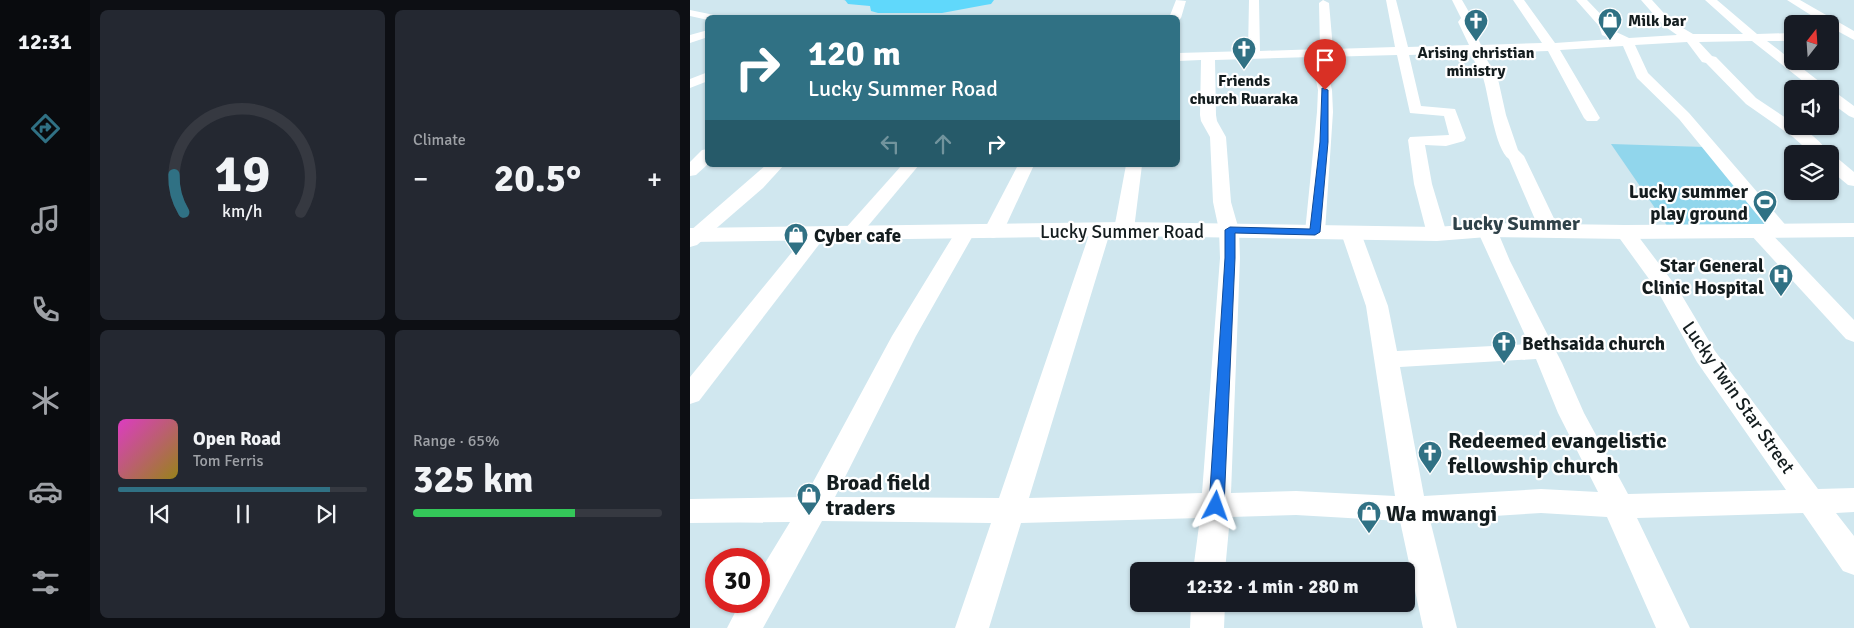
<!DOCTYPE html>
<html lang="en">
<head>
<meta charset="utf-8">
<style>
	:root { --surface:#171b24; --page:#242831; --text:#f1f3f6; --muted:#9ea1a6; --line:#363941; --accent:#307184 }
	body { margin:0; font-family:Signika,sans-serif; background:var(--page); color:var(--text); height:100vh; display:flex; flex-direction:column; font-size:19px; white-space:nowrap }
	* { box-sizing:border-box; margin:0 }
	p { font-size:16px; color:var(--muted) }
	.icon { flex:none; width:28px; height:28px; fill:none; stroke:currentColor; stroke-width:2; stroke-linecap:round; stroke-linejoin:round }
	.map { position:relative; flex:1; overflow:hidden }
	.sheet { display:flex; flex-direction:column; gap:10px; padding:10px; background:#0d0f14; width:600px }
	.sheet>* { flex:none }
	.guide { position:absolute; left:15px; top:15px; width:475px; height:152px; border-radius:8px; box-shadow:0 1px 4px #0004; background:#307184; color:#fff; overflow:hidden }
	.needle { width:32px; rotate:17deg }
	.controls { position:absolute; left:1094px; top:15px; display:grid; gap:10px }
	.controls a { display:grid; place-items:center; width:55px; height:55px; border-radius:8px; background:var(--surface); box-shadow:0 1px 4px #0004; font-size:25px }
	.speed { position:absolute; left:15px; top:548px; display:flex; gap:10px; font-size:25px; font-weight:700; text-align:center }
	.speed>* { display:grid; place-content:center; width:65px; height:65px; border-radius:50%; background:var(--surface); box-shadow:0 1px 4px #0004; line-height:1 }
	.speed .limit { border:8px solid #d22; background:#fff; color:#111 }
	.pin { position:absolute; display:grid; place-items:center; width:42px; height:42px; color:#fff; margin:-51px -21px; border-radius:50% 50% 50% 0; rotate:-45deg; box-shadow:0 0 5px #0007 }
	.pin .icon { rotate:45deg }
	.me { position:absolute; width:55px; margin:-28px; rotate:4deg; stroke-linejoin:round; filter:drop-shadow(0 0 4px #0008) }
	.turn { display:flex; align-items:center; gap:18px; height:105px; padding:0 20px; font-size:22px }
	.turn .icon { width:65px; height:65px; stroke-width:2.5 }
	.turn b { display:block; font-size:35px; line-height:42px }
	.lanes { display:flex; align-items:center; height:48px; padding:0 20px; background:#0003; justify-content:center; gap:25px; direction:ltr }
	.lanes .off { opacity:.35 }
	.big { font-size:38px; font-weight:800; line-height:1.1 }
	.sheet .card { flex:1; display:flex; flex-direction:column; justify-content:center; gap:8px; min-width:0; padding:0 18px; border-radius:8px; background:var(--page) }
	.sheet .dial { align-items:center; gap:0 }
	.dial svg { height:130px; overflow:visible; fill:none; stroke:var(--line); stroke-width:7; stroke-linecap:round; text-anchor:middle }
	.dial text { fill:var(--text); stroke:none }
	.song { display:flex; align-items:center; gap:15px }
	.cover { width:60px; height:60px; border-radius:8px; background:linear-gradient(135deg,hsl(310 70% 55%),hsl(50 70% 35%)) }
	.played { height:5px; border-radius:2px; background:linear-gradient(90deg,var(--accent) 85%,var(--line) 85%) }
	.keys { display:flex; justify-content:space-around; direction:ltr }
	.heat { display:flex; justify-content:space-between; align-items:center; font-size:28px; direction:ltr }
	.charge { height:8px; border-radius:4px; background:linear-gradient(90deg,#34c759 65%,var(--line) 0) }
	.sheet .tiles { flex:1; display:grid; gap:10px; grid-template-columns:repeat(2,1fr) }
	.trip { position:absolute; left:440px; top:562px; width:285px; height:50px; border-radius:8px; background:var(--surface); box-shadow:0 1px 4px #0004; font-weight:800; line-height:50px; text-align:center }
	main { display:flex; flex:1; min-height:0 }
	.tabs { display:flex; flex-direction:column; width:90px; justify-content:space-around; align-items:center; background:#090b0e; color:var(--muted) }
	.tabs .icon { width:35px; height:35px }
	.tabs .active { color:var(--accent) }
	.tabs b { font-size:22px; color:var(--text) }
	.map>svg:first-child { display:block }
	.green { fill:#91d6ec }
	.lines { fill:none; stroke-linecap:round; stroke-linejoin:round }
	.river { fill:#60d8fb; fill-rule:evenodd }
	.street { fill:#fff; fill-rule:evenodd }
	.secondary { fill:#fff; fill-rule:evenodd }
	.route { fill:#1a73e8; stroke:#114b97 }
	.labels { text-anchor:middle; stroke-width:4.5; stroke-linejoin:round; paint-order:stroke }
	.far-poi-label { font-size:16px; font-weight:bold; fill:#141d1f; stroke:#fff }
	.poi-label { font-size:19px; font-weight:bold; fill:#141d1f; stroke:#fff; text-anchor:end }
	.street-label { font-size:19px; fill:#141d1f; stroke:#fff }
	.neighbourhood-label { font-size:20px; font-weight:bold; fill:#2f4249; stroke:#fff }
	.near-poi-label { font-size:22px; font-weight:bold; fill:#141d1f; stroke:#fff; text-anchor:start }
</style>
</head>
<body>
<main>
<nav class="tabs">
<b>12:31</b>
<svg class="icon active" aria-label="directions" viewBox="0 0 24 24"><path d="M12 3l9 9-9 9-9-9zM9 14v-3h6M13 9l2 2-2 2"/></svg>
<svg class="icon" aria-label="music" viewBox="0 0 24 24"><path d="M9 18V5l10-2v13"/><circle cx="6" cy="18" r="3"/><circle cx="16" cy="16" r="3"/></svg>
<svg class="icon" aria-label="phone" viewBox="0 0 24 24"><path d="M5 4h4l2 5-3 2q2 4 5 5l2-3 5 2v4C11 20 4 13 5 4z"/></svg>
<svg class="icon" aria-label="climate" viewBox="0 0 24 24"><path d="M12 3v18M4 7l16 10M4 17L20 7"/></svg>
<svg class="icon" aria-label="car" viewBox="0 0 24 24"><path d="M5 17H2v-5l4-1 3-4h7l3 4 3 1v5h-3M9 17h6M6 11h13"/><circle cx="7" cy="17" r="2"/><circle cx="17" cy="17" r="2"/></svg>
<svg class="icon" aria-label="filters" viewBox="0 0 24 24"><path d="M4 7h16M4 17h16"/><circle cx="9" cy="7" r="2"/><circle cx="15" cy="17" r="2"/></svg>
</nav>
<section class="sheet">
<div class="tiles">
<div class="card dial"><svg viewBox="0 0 100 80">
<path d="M14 69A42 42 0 1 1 86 69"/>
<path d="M14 69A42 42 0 0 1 8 46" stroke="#307184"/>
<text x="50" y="56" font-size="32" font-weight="700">19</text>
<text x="50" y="72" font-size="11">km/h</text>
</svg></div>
<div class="card"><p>Climate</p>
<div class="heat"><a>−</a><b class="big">20.5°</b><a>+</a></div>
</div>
<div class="card">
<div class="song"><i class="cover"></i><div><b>Open Road</b><p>Tom Ferris</p></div></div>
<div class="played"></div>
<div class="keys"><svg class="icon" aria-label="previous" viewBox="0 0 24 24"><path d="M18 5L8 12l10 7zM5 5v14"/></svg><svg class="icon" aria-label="pause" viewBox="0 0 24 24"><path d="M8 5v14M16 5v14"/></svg><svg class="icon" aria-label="next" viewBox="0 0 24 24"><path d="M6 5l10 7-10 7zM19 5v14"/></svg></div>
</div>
<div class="card"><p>Range · 65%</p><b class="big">325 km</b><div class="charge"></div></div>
</div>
</section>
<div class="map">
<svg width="1164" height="628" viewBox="0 0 1164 628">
	<rect width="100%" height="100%" fill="#d0e7ef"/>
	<g class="green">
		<path d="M153 0H286L225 11Z"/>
		<path d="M921 144 1015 147 1086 227H978Z"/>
	</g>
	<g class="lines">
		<path class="river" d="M155 0H304L301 4 295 5 252 13H188L181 11 180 6 158 4Z"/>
		<g class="street">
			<path d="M486 0 496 1 491 18 488 21V18H479Z"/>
			<path d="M559 0H569L570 51 630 49 629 3 633 0 639 3 643 49 705 47 696 0H706L718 47 779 45 768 22 771 18 762 0H772L783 19 780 22 791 45 852 43 823 0H834L865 43 922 39 912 35 909 26 886 0H897L919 23 922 30 939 38 987 35 973 25 951 0H962L981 21 1003 34H1053L1015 0H1027L1067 34 1102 33V41H1077L1139 89H1123L1062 41 1009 42 1022 56 1026 57 1066 98 1102 122V126C1115 126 1133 144 1140 154H1122L1103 137 1056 104 1016 63 1012 62 997 42 945 45 958 73 999 113 1099 229 1096 233 1089 235 1082 233 989 119 947 78 933 46 870 50 910 118 907 121H897L894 118 858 51 793 53 808 79 816 115 828 150 834 156 870 231 867 235 860 237 853 235 850 231 819 159C805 149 799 98 794 81 792 71 784 62 780 53L719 55 731 106 765 109 776 138 774 141 756 146 735 145 742 184 757 234 754 238 747 240 740 238 737 234 724 184 718 140 720 137 759 135 754 116 720 113 707 55 634 57 642 90 643 112 635 232 632 236 625 238 618 236 615 232 627 112 628 90 621 57 525 60 526 115 527 121 536 137 541 202 549 230 550 258 541 493 606 491 705 496 676 306 651 233 654 229 661 227 668 229 671 233 698 306 707 351 839 344 787 230 790 226 797 224 804 226 807 230 820 261 872 363 894 413 938 494 1096 490 1007 362 967 290 925 232 928 228 935 226 942 228 988 289 1025 351 1128 489 1164 488V512L1146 513 1164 536V575L1153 571 1113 513 947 518 1000 628H966L917 517 851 513 740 520 767 628H733L710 521 606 515 540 517 535 571H503L510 518 331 523 299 628H265L301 523 132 521 73 628H37L51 601H69V573L100 522 0 523V499L115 497 202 336 268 228 275 226 282 228 285 232 226 336 145 497 309 498 401 229 404 225 411 223 418 225 421 229 339 498 512 493 530 258 529 230 523 202 520 137 511 121 510 115 511 60 488 61V53L558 51ZM846 359 868 413 908 492 851 489 734 496 710 367Z"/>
			<path d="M1097 0H1110L1164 31V40L1140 27V24H1135Z"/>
			<path d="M0 10 29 16 30 18H18V20L0 16Z"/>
			<path d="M18 30V37L0 43V35Z"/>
			<path d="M18 72V81L0 88V79Z"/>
			<path d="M1140 91 1145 92 1164 106V118L1159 116 1140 102Z"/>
			<path d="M18 149V164L6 175 0 176V162L12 150Z"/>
			<path d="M1140 156 1146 157 1164 172V186L1158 185 1140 170Z"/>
			<path d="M76 165H94L73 188 7 245 0 247V231Z"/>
			<path d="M212 165H229L168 238 161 240 154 238 151 234 154 230Z"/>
			<path d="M328 165H344L313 232 310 236 303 238 296 236 293 232Z"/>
			<path d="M436 165H452L444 229 441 233 434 235 427 233 424 229Z"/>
			<path d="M1067 224 1074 226 1164 320V342L1156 339 1060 234 1057 230 1060 226Z"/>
			<path d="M127 228 134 230 137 234 134 238 9 401 0 404V377L120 230Z"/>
			<path d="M501 604H535L534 628H500Z"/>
		</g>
		<path class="secondary" d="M434 222 747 227 797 223 935 225 1164 223V237L935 239 797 237 747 241 434 236 0 242V228Z"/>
	</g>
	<path class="route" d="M632 88 638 90V142L630 232 625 235 545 233V258L534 506 532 510 526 512 521 510 519 506 535 258V230L540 227 620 229 630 142Z"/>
	<defs>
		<symbol id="shop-pin" viewBox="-11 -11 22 30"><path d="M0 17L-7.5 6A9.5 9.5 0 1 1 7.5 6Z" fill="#307184" stroke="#fff"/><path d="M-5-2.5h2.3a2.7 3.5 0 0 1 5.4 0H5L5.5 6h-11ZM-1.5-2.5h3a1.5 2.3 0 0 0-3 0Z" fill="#fff"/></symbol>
		<symbol id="church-pin" viewBox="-11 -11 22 30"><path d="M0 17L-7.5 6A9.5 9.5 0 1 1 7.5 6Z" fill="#307184" stroke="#fff"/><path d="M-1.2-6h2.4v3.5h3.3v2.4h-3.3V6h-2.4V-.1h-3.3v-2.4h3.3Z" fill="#fff"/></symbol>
		<symbol id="stadium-pin" viewBox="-11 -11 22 30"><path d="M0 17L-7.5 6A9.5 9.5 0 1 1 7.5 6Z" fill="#307184" stroke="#fff"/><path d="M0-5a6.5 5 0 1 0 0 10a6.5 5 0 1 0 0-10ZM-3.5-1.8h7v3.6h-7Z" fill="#fff"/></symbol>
		<symbol id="hospital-pin" viewBox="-11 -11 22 30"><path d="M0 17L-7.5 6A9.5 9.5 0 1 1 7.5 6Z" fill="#307184" stroke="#fff"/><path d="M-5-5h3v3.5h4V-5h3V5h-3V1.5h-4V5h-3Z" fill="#fff"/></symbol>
	</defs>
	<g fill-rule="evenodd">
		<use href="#shop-pin" x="906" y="6" width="28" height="38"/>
		<use href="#church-pin" x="772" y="7" width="28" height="38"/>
		<use href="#church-pin" x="540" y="35" width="28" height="38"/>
		<use href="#stadium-pin" x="1061" y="188" width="28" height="38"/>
		<use href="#shop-pin" x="92" y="221" width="28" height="38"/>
		<use href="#hospital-pin" x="1077" y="262" width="28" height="38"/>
		<use href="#church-pin" x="800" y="329" width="28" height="38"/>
		<use href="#church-pin" x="726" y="439" width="28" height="38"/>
		<use href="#shop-pin" x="105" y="481" width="28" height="38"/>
		<use href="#shop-pin" x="665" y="499" width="28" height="38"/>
	</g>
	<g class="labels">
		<g class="far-poi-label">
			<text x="938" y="26" text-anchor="start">Milk bar</text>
			<text x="786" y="58">Arising christian<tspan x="786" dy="18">ministry</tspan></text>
			<text x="554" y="86">Friends<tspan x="554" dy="18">church Ruaraka</tspan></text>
		</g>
		<g class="poi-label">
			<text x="1058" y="198">Lucky summer<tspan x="1058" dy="22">play ground</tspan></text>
			<text x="124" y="242" text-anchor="start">Cyber cafe</text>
			<text x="1074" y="272">Star General<tspan x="1074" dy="22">Clinic Hospital</tspan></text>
			<text x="832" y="350" text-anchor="start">Bethsaida church</text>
		</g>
		<g class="street-label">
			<text x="432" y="238">Lucky Summer Road</text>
			<text transform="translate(1049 397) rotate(55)" y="7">Lucky Twin Star Street</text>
		</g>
		<g class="neighbourhood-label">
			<text x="826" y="230">Lucky Summer</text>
		</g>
		<g class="near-poi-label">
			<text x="758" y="448">Redeemed evangelistic<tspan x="758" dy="25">fellowship church</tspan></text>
			<text x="136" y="490">Broad field<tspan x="136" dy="25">traders</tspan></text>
			<text x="696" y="521">Wa mwangi</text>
		</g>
	</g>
</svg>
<div class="controls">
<a><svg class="needle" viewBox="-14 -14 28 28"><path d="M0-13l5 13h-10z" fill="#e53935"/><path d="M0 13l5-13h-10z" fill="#9ea1a6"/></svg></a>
<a><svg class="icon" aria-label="sound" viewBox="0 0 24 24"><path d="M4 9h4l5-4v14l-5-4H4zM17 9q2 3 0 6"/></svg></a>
<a><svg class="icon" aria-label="layers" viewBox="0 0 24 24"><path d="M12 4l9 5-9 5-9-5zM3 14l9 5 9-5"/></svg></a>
</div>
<div class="speed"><div class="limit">30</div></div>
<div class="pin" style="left:635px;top:90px;background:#d93025"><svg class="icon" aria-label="arrive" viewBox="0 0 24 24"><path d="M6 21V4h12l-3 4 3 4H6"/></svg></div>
<svg class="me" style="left:526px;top:506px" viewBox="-20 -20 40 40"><path d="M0-17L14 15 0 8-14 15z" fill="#1a73e8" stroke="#fff" stroke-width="4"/></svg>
<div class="trip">12:32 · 1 min · 280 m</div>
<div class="guide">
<div class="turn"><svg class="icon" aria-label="right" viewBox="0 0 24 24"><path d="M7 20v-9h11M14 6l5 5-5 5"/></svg><div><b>120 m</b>Lucky Summer Road</div></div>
<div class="lanes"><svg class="icon off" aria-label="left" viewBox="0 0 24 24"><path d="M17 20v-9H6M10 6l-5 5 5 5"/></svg><svg class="icon off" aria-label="ahead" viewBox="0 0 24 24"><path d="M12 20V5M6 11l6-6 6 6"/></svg><svg class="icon" aria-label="right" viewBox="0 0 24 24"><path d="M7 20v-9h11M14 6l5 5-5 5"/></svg></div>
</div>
</div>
</main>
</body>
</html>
